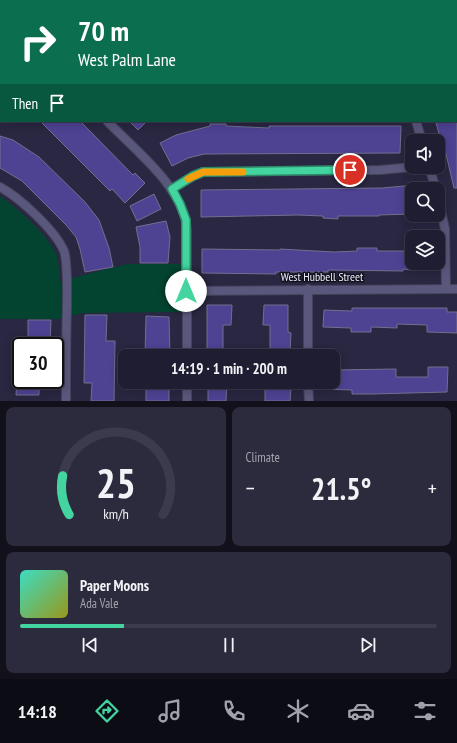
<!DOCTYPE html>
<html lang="en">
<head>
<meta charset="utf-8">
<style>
	:root { --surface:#1f1d31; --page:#2c2a3d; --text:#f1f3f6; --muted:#a1a2ab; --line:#3c3b4d; --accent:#43d4a0 }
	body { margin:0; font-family:"PT Sans Narrow",sans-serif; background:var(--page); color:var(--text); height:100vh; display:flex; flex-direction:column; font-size:15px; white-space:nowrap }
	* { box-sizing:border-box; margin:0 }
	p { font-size:13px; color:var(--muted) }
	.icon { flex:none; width:22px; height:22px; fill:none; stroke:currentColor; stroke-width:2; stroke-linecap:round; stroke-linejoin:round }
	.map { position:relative; height:401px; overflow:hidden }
	.side { display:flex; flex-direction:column; gap:6px; padding:6px; background:#11101b; flex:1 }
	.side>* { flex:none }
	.banner { position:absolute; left:0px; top:0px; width:457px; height:122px; box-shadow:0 2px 10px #0003,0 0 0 1px var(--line); background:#0b6e4f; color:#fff; overflow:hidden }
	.buttons { position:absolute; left:405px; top:134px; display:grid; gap:8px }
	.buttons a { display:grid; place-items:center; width:40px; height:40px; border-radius:8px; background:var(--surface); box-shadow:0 2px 10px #0003,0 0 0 1px var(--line); font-size:20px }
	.speed { position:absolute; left:12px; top:337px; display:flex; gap:8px; font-size:20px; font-weight:700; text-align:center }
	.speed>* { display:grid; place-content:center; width:52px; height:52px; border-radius:50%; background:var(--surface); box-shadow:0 2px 10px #0003,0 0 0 1px var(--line); line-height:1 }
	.speed .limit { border:2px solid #111; border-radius:6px; background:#fff; color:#111 }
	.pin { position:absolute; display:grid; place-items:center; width:34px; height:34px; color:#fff; margin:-17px; border:2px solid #fff; border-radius:50%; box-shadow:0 1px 4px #0007 }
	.me { position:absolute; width:44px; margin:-22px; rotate:0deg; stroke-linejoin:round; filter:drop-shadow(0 0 3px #0008) }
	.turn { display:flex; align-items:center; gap:14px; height:84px; padding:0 12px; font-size:18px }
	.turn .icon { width:52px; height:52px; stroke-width:2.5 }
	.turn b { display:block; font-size:28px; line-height:34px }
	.then { display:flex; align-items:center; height:38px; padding:0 12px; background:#0003; gap:8px; font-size:15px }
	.big { font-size:30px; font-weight:600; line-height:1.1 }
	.side .widget { flex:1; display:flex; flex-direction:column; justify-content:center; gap:6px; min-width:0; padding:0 14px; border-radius:8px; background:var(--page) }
	.side .dial { align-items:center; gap:0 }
	.dial svg { height:104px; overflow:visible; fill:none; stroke:var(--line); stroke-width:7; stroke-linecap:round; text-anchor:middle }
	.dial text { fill:var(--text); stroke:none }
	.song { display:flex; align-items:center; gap:12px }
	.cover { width:48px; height:48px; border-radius:6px; background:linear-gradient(135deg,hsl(170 70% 55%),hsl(60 70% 35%)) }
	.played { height:4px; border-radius:2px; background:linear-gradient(90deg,var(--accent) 25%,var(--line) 25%) }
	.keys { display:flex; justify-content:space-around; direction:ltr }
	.heat { display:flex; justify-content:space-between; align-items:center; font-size:22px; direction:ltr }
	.side .tiles { flex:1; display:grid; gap:6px; grid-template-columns:1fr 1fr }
	.widget:last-child { grid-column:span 2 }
	.trip { position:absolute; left:118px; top:349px; width:222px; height:40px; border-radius:8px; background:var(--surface); box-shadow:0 2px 10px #0003,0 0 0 1px var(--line); font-weight:600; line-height:40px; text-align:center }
	.dock { display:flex; height:64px; justify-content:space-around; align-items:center; background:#0c0c14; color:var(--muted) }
	.dock .icon { width:28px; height:28px }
	.dock .active { color:var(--accent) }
	.dock b { font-size:18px; color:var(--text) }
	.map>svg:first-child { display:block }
	.green { fill:#034430 }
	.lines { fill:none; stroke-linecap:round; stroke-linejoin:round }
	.stream { stroke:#638f82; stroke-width:3 }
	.building { fill:#4e4293; stroke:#71708f }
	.minor-casing { stroke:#45435b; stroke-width:10 }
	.minor { stroke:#59577b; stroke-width:8 }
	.route-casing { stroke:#2c8a68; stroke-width:10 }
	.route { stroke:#43d4a0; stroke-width:7 }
	.slow { stroke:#f59e0b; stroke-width:7 }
	.labels { text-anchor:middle; stroke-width:3; stroke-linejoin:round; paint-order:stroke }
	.street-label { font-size:12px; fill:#efeffd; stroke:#12111d }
</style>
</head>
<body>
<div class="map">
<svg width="457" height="401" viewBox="0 0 457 401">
	<rect width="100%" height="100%" fill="#292741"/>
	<path class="green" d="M0 196C17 208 50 236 57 256 59 264 59 273 60 281L127 264H181V312L83 313 59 319H0Z"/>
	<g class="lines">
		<path class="stream" d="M88 0 89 1"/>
	</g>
	<g class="building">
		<path d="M40 121H80L133 175 135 173 145 183 125 203 112 189 110 191Z"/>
		<path d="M129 121H147L138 130Z"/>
		<path d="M444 121H457V188H454L442 137H440L436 123Z"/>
		<path d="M210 124H226V126L269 128V126H401L400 153 204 154 188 158 172 166 160 143 176 135 210 126Z"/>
		<path d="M0 136 13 140 39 157 85 202 99 220 109 248 113 267 85 272 80 249 76 237 66 225 22 181 0 168Z"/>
		<path d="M404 186H412V214L379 215V216H338V219L323 218V216L298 215 201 217V190L382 188Z"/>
		<path d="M154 194 161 209 137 221 130 206Z"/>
		<path d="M166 221 170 237 168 263H140V247L136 227Z"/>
		<path d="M357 248H377V251H412V270L403 269V271L328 270V272H276V274L202 273V249L280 250V249L334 252 357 251Z"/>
		<path d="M207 305H232L231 325H223V353H207Z"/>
		<path d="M264 305H288V332L291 333 290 353H270V325H263Z"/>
		<path d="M352 308H447V312H457V333L427 332V325L397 324V328L371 327V332H351V328L323 327 324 310 352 311Z"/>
		<path d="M85 315H107L106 341H115L114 401H91L92 383H84Z"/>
		<path d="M146 316 169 317 170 356H145Z"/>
		<path d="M28 320H51L50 343H28Z"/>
		<path d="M428 367H448L447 392 372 394H352V390L324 389V382H333V370L396 369V377H428Z"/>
		<path d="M17 380H48V389H39V395H16Z"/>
		<rect x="146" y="382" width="23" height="19"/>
		<path d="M208 383H227L226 401H208Z"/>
		<path d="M265 383H283L282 388H291L290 401H265Z"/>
	</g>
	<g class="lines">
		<defs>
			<g id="minor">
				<path d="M0 56H1"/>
				<path d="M107 121C135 150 184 187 187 230V356"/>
				<path d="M416 121 422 141"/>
				<path d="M429 167 436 189"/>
				<path d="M0 187C20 198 55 230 64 251 68 263 67 293 67 306 66 338 66 369 66 401"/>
				<path d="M172 189 193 176 203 172 380 170 413 167"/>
				<path d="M438 197 445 229 446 289"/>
				<path d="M308 289V356"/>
				<path d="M187 291 457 289"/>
				<path d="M187 382V401"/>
				<path d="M308 382 309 401"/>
			</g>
		</defs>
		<use href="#minor" class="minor-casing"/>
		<use href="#minor" class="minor"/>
	</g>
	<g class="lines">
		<defs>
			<path id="route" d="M186 291V220L180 204 172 189 193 176 203 172 350 170"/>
		</defs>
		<use href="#route" class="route-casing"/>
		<use href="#route" class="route"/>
		<path class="slow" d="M188 179 203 172H243"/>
	</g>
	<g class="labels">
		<g class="street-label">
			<text x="322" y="281">West Hubbell Street</text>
		</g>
	</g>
</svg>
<div class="buttons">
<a><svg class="icon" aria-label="sound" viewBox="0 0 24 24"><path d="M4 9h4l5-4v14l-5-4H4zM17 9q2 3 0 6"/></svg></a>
<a><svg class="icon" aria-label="search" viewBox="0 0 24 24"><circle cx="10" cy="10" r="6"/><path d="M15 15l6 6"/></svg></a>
<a><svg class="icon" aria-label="layers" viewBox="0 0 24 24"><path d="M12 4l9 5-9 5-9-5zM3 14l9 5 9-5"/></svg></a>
</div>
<div class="speed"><div class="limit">30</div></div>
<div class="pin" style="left:350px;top:170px;background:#d93025"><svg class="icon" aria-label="arrive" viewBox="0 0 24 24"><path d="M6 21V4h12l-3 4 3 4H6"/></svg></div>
<svg class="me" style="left:186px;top:291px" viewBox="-20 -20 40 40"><circle r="19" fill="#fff"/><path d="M0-13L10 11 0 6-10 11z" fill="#43d4a0"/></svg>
<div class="trip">14:19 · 1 min · 200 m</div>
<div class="banner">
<div class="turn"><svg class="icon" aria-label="right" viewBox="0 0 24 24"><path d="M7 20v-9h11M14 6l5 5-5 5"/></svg><div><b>70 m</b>West Palm Lane</div></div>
<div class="then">Then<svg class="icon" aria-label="arrive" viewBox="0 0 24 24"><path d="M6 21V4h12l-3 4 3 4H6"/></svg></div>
</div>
</div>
<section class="side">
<div class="tiles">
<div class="widget dial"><svg viewBox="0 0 100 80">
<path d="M14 69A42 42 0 1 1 86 69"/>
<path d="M14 69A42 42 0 0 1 9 39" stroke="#43d4a0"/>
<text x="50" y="56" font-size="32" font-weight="700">25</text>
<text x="50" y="72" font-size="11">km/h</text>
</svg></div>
<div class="widget"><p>Climate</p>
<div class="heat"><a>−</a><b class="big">21.5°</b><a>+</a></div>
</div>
<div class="widget">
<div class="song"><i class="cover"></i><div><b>Paper Moons</b><p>Ada Vale</p></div></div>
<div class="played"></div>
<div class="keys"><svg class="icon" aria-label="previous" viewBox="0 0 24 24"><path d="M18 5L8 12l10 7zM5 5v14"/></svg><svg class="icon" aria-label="pause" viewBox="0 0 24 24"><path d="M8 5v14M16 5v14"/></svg><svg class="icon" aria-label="next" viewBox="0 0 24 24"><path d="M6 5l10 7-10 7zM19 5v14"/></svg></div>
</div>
</div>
</section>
<nav class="dock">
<b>14:18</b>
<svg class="icon active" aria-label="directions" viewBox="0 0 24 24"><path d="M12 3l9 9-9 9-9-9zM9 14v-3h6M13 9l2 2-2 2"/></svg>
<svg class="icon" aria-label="music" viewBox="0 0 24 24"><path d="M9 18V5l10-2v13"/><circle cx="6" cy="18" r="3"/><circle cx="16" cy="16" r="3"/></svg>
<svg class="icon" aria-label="phone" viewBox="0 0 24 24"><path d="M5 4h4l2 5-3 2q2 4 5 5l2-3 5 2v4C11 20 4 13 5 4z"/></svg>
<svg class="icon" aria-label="climate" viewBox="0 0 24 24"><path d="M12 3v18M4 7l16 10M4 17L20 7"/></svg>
<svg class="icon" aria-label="car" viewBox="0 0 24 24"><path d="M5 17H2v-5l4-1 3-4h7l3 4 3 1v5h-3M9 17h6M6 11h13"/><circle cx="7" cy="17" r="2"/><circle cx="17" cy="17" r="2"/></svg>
<svg class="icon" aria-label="filters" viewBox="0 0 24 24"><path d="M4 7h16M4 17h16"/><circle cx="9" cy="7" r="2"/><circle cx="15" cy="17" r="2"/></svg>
</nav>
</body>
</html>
